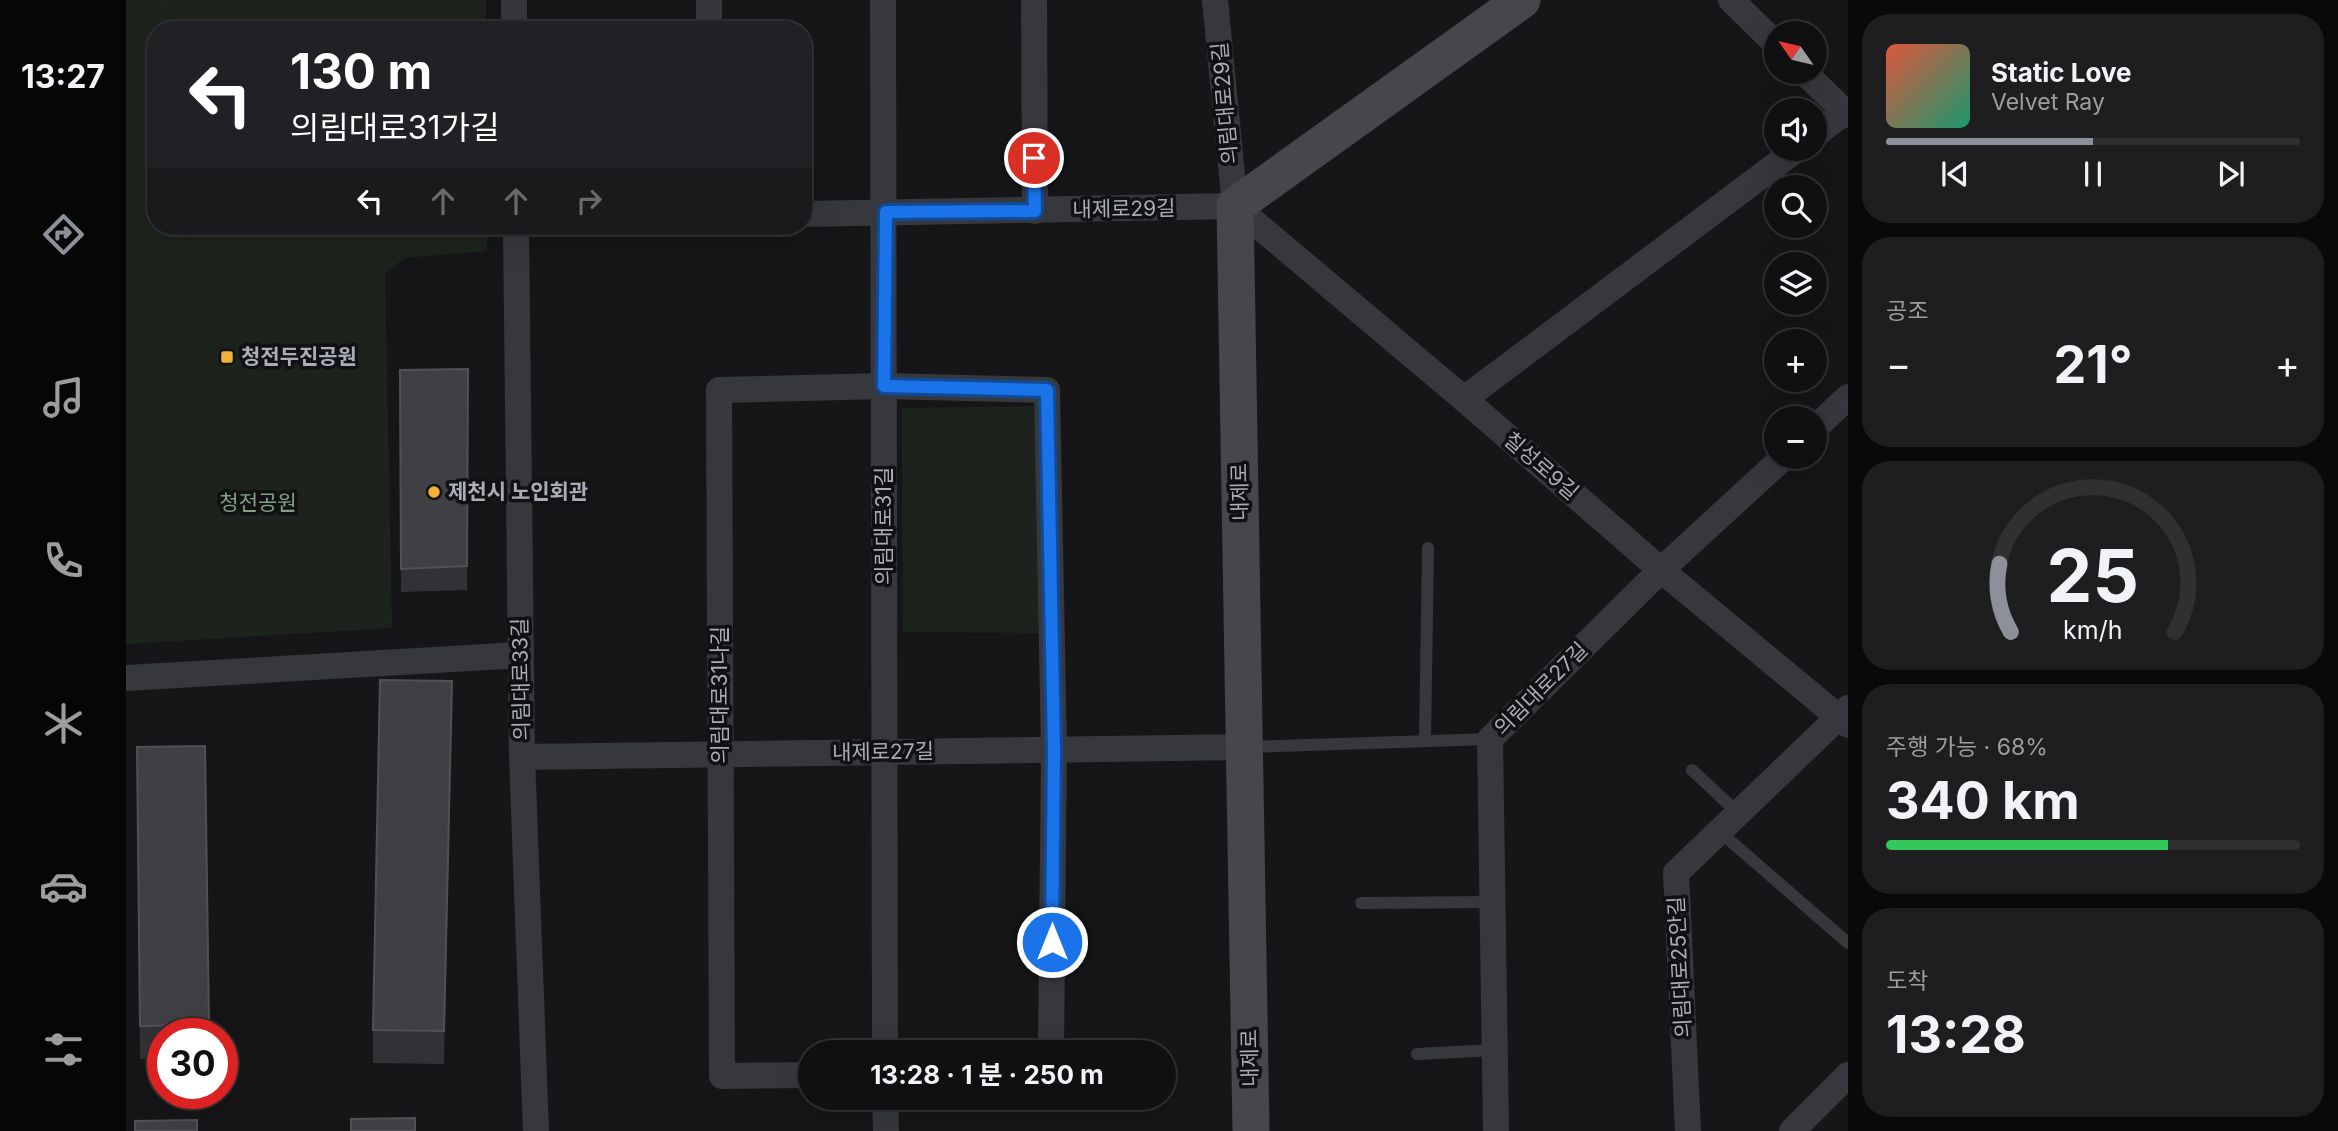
<!DOCTYPE html>
<html lang="ko">
<head>
<meta charset="utf-8">
<style>
	:root { --surface:#101012; --page:#1e1e20; --text:#f1f3f6; --muted:#9c9d9f; --line:#303032; --accent:#8c9099 }
	body { margin:0; font-family:Inter,"Noto Sans KR",sans-serif; background:var(--page); color:var(--text); height:100vh; display:flex; flex-direction:column; font-size:26px; white-space:nowrap }
	* { box-sizing:border-box; margin:0 }
	p { font-size:23px; color:var(--muted) }
	.icon { flex:none; width:38px; height:38px; fill:none; stroke:currentColor; stroke-width:2; stroke-linecap:round; stroke-linejoin:round }
	.map { position:relative; flex:1; overflow:hidden }
	.panel { display:flex; flex-direction:column; gap:14px; padding:14px; background:#09090a; width:490px }
	.panel>* { flex:none }
	.top-card { position:absolute; left:21px; top:21px; width:665px; height:214px; border-radius:28px; box-shadow:0 7px 28px #0002,0 0 0 2px var(--line); background:#202124; color:#fff; overflow:hidden }
	.needle { width:46px; rotate:304deg }
	.tools { position:absolute; left:1638px; top:21px; display:grid; gap:14px }
	.tools a { display:grid; place-items:center; width:63px; height:63px; border-radius:50%; background:var(--surface); box-shadow:0 7px 28px #0002,0 0 0 2px var(--line); font-size:35px }
	.speed { position:absolute; left:21px; top:1018px; display:flex; gap:14px; font-size:35px; font-weight:700; text-align:center }
	.speed>* { display:grid; place-content:center; width:91px; height:91px; border-radius:50%; background:var(--surface); box-shadow:0 7px 28px #0002,0 0 0 2px var(--line); line-height:1 }
	.speed .limit { border:10px solid #d22; background:#fff; color:#111 }
	.pin { position:absolute; display:grid; place-items:center; width:60px; height:60px; color:#fff; margin:-30px; border:4px solid #fff; border-radius:50%; box-shadow:0 2px 7px #0007 }
	.me { position:absolute; width:77px; margin:-38px; rotate:0deg; stroke-linejoin:round; filter:drop-shadow(0 0 5px #0008) }
	.turn { display:flex; align-items:center; gap:24px; height:147px; padding:0 28px; font-size:32px }
	.turn .icon { width:91px; height:91px; stroke-width:2.5 }
	.turn b { display:block; font-size:49px; line-height:60px }
	.lanes { display:flex; align-items:center; height:66px; padding:0 28px; background:#0003; justify-content:center; gap:35px; direction:ltr }
	.lanes .off { opacity:.35 }
	.big { font-size:52px; font-weight:700; line-height:1.1 }
	.panel .tile { flex:1; display:flex; flex-direction:column; justify-content:center; gap:10px; min-width:0; padding:0 24px; border-radius:28px; background:var(--page) }
	.panel .dial { align-items:center; gap:0 }
	.dial svg { height:182px; overflow:visible; fill:none; stroke:var(--line); stroke-width:7; stroke-linecap:round; text-anchor:middle }
	.dial text { fill:var(--text); stroke:none }
	.song { display:flex; align-items:center; gap:21px }
	.cover { width:84px; height:84px; border-radius:10px; background:linear-gradient(135deg,hsl(10 70% 55%),hsl(160 70% 35%)) }
	.played { height:7px; border-radius:4px; background:linear-gradient(90deg,var(--accent) 50%,var(--line) 50%) }
	.keys { display:flex; justify-content:space-around; direction:ltr }
	.heat { display:flex; justify-content:space-between; align-items:center; font-size:38px; direction:ltr }
	.charge { height:10px; border-radius:5px; background:linear-gradient(90deg,#34c759 68%,var(--line) 0) }
	.trip { position:absolute; left:672px; top:1040px; width:378px; height:70px; border-radius:35px; background:var(--surface); box-shadow:0 7px 28px #0002,0 0 0 2px var(--line); font-weight:700; line-height:70px; text-align:center }
	main { display:flex; flex:1; min-height:0 }
	.menu { display:flex; flex-direction:column; width:126px; justify-content:space-around; align-items:center; background:#060607; color:var(--muted) }
	.menu .icon { width:49px; height:49px }
	.menu .current { color:var(--accent) }
	.menu b { font-size:32px; color:var(--text) }
	.map>svg:first-child { display:block }
	.green { fill:#1c231d }
	.lines { fill:none; stroke-linecap:round; stroke-linejoin:round }
	.lane { stroke:#37383d; stroke-width:12 }
	.street { stroke:#37383d; stroke-width:26 }
	.secondary { stroke:#45474d; stroke-width:37 }
	.wall { fill:#323236 }
	.shaded-wall { fill:#212124 }
	.building { fill:#3f3f44; stroke:#4f5156; stroke-width:2 }
	.route-casing { stroke:#114b97; stroke-width:18 }
	.route { stroke:#1a73e8; stroke-width:12 }
	.poi-dot { fill:#f2b134; stroke:#111113; stroke-width:2.5 }
	.labels { text-anchor:middle; stroke-width:7; stroke-linejoin:round; paint-order:stroke }
	.street-label { font-size:21px; fill:#a8adb8; stroke:#111113 }
	.poi-label { font-size:21px; font-weight:bold; fill:#a8adb8; stroke:#111113; text-anchor:start }
	.park-label { font-size:21px; fill:#7fa381; stroke:#111113 }
</style>
</head>
<body>
<main>
<nav class="menu">
<b>13:27</b>
<svg class="icon current" aria-label="directions" viewBox="0 0 24 24"><path d="M12 3l9 9-9 9-9-9zM9 14v-3h6M13 9l2 2-2 2"/></svg>
<svg class="icon" aria-label="music" viewBox="0 0 24 24"><path d="M9 18V5l10-2v13"/><circle cx="6" cy="18" r="3"/><circle cx="16" cy="16" r="3"/></svg>
<svg class="icon" aria-label="phone" viewBox="0 0 24 24"><path d="M5 4h4l2 5-3 2q2 4 5 5l2-3 5 2v4C11 20 4 13 5 4z"/></svg>
<svg class="icon" aria-label="climate" viewBox="0 0 24 24"><path d="M12 3v18M4 7l16 10M4 17L20 7"/></svg>
<svg class="icon" aria-label="car" viewBox="0 0 24 24"><path d="M5 17H2v-5l4-1 3-4h7l3 4 3 1v5h-3M9 17h6M6 11h13"/><circle cx="7" cy="17" r="2"/><circle cx="17" cy="17" r="2"/></svg>
<svg class="icon" aria-label="filters" viewBox="0 0 24 24"><path d="M4 7h16M4 17h16"/><circle cx="9" cy="7" r="2"/><circle cx="15" cy="17" r="2"/></svg>
</nav>
<div class="map">
<svg width="1722" height="1131" viewBox="0 0 1722 1131">
	<rect width="100%" height="100%" fill="#161618"/>
	<g class="green">
		<path d="M0 0H360V30H30V226H361V251L279 258 259 273 266 628 0 644Z"/>
		<path d="M920 406 919 633 777 632 776 408Z"/>
	</g>
	<g class="lines">
		<g class="lane">
			<path d="M1299 741 1302 548"/>
			<path d="M1122 747 1364 739"/>
			<path d="M1566 770 1611 812"/>
			<path d="M1593 831 1722 943"/>
			<path d="M1235 903 1367 902"/>
			<path d="M1291 1054 1369 1050"/>
		</g>
		<g class="street">
			<path d="M388 0V30"/>
			<path d="M583 0V30"/>
			<path d="M757 0 759 1052"/>
			<path d="M908 0 909 211"/>
			<path d="M1089 0 1109 206"/>
			<path d="M1605 0 1650 44"/>
			<path d="M1678 72 1722 115"/>
			<path d="M1689 135 1719 112"/>
			<path d="M1109 206 1338 399 1535 570 1722 725"/>
			<path d="M677 214 1109 206"/>
			<path d="M390 226 396 757 410 1131"/>
			<path d="M1338 399 1671 149"/>
			<path d="M1689 428 1722 397"/>
			<path d="M0 678 395 655"/>
			<path d="M396 757 1118 747"/>
			<path d="M684 1075 596 1076 593 390 758 386 921 390 928 749 925 1052"/>
			<path d="M759 1097 760 1131"/>
			<path d="M1370 1131 1364 739 1535 570 1658 457"/>
			<path d="M1562 1131 1550 873 1722 708"/>
			<path d="M1666 1131 1722 1075"/>
		</g>
		<path class="secondary" d="M1125 1131 1109 206 1396 0"/>
	</g>
	<g class="wall">
		<path d="M342 369 341 590 275 592 274 370Z"/>
		<path d="M326 714 318 1064 247 1063V1030Z"/>
		<path d="M79 746 83 1034H37V1059H14L11 780Z"/>
	</g>
	<path class="shaded-wall" d="M326 681V714L318 1064V1031Z"/>
	<g class="building">
		<path d="M342 369 341 566 275 569 274 370Z"/>
		<path d="M254 680 326 681 318 1031 247 1030Z"/>
		<path d="M79 746 83 1025 14 1026 11 747Z"/>
		<path d="M289 1118V1131H225V1119Z"/>
		<path d="M71 1120V1131H9V1121Z"/>
	</g>
	<g class="lines">
		<defs>
			<path id="route" d="M908 158 909 211 760 212 758 386 921 390 928 749 926 942"/>
		</defs>
		<use href="#route" class="route-casing"/>
		<use href="#route" class="route"/>
	</g>
	<g class="poi-dot">
		<rect x="94" y="350" width="14" height="14" rx="3.5"/>
		<circle cx="308" cy="492" r="7"/>
	</g>
	<g class="labels">
		<g class="street-label">
			<text transform="translate(1099 103) rotate(-95)" y="7">의림대로29길</text>
			<text transform="translate(998 209) rotate(-1)" y="7">내제로29길</text>
			<text transform="translate(1415 466) rotate(41)" y="7">칠성로9길</text>
			<text transform="translate(1114 492) rotate(-91)" y="7">내제로</text>
			<text transform="translate(758 526) rotate(-90)" y="7">의림대로31길</text>
			<text transform="translate(395 679) rotate(-91)" y="7">의림대로33길</text>
			<text transform="translate(1415 689) rotate(-45)" y="7">의림대로27길</text>
			<text transform="translate(594 695) rotate(-90)" y="7">의림대로31나길</text>
			<text transform="translate(757 752) rotate(-1)" y="7">내제로27길</text>
			<text transform="translate(1554 967) rotate(-93)" y="7">의림대로25안길</text>
			<text transform="translate(1124 1058) rotate(-91)" y="7">내제로</text>
		</g>
		<g class="poi-label">
			<text x="115" y="364">청전두진공원</text>
			<text x="322" y="499">제천시 노인회관</text>
		</g>
		<g class="park-label">
			<text x="132" y="510">청전공원</text>
		</g>
	</g>
</svg>
<div class="tools">
<a><svg class="needle" viewBox="-14 -14 28 28"><path d="M0-13l5 13h-10z" fill="#e53935"/><path d="M0 13l5-13h-10z" fill="#9c9d9f"/></svg></a>
<a><svg class="icon" aria-label="sound" viewBox="0 0 24 24"><path d="M4 9h4l5-4v14l-5-4H4zM17 9q2 3 0 6"/></svg></a>
<a><svg class="icon" aria-label="search" viewBox="0 0 24 24"><circle cx="10" cy="10" r="6"/><path d="M15 15l6 6"/></svg></a>
<a><svg class="icon" aria-label="layers" viewBox="0 0 24 24"><path d="M12 4l9 5-9 5-9-5zM3 14l9 5 9-5"/></svg></a>
<a>+</a>
<a>−</a>
</div>
<div class="speed"><div class="limit">30</div></div>
<div class="pin" style="left:908px;top:158px;background:#d93025"><svg class="icon" aria-label="arrive" viewBox="0 0 24 24"><path d="M6 21V4h12l-3 4 3 4H6"/></svg></div>
<svg class="me" style="left:926px;top:942px" viewBox="-20 -20 40 40"><circle r="17" fill="#1a73e8" stroke="#fff" stroke-width="3"/><path d="M0-11L8 9 0 5-8 9z" fill="#fff"/></svg>
<div class="trip">13:28 · 1 분 · 250 m</div>
<div class="top-card">
<div class="turn"><svg class="icon" aria-label="left" viewBox="0 0 24 24"><path d="M17 20v-9H6M10 6l-5 5 5 5"/></svg><div><b>130 m</b>의림대로31가길</div></div>
<div class="lanes"><svg class="icon" aria-label="left" viewBox="0 0 24 24"><path d="M17 20v-9H6M10 6l-5 5 5 5"/></svg><svg class="icon off" aria-label="ahead" viewBox="0 0 24 24"><path d="M12 20V5M6 11l6-6 6 6"/></svg><svg class="icon off" aria-label="ahead" viewBox="0 0 24 24"><path d="M12 20V5M6 11l6-6 6 6"/></svg><svg class="icon off" aria-label="right" viewBox="0 0 24 24"><path d="M7 20v-9h11M14 6l5 5-5 5"/></svg></div>
</div>
</div>
<section class="panel">
<div class="tile">
<div class="song"><i class="cover"></i><div><b>Static Love</b><p>Velvet Ray</p></div></div>
<div class="played"></div>
<div class="keys"><svg class="icon" aria-label="previous" viewBox="0 0 24 24"><path d="M18 5L8 12l10 7zM5 5v14"/></svg><svg class="icon" aria-label="pause" viewBox="0 0 24 24"><path d="M8 5v14M16 5v14"/></svg><svg class="icon" aria-label="next" viewBox="0 0 24 24"><path d="M6 5l10 7-10 7zM19 5v14"/></svg></div>
</div>
<div class="tile"><p>공조</p>
<div class="heat"><a>−</a><b class="big">21°</b><a>+</a></div>
</div>
<div class="tile dial"><svg viewBox="0 0 100 80">
<path d="M14 69A42 42 0 1 1 86 69"/>
<path d="M14 69A42 42 0 0 1 9 39" stroke="#8c9099"/>
<text x="50" y="56" font-size="32" font-weight="700">25</text>
<text x="50" y="72" font-size="11">km/h</text>
</svg></div>
<div class="tile"><p>주행 가능 · 68%</p><b class="big">340 km</b><div class="charge"></div></div>
<div class="tile"><p>도착</p><b class="big">13:28</b></div>
</section>
</main>
</body>
</html>
